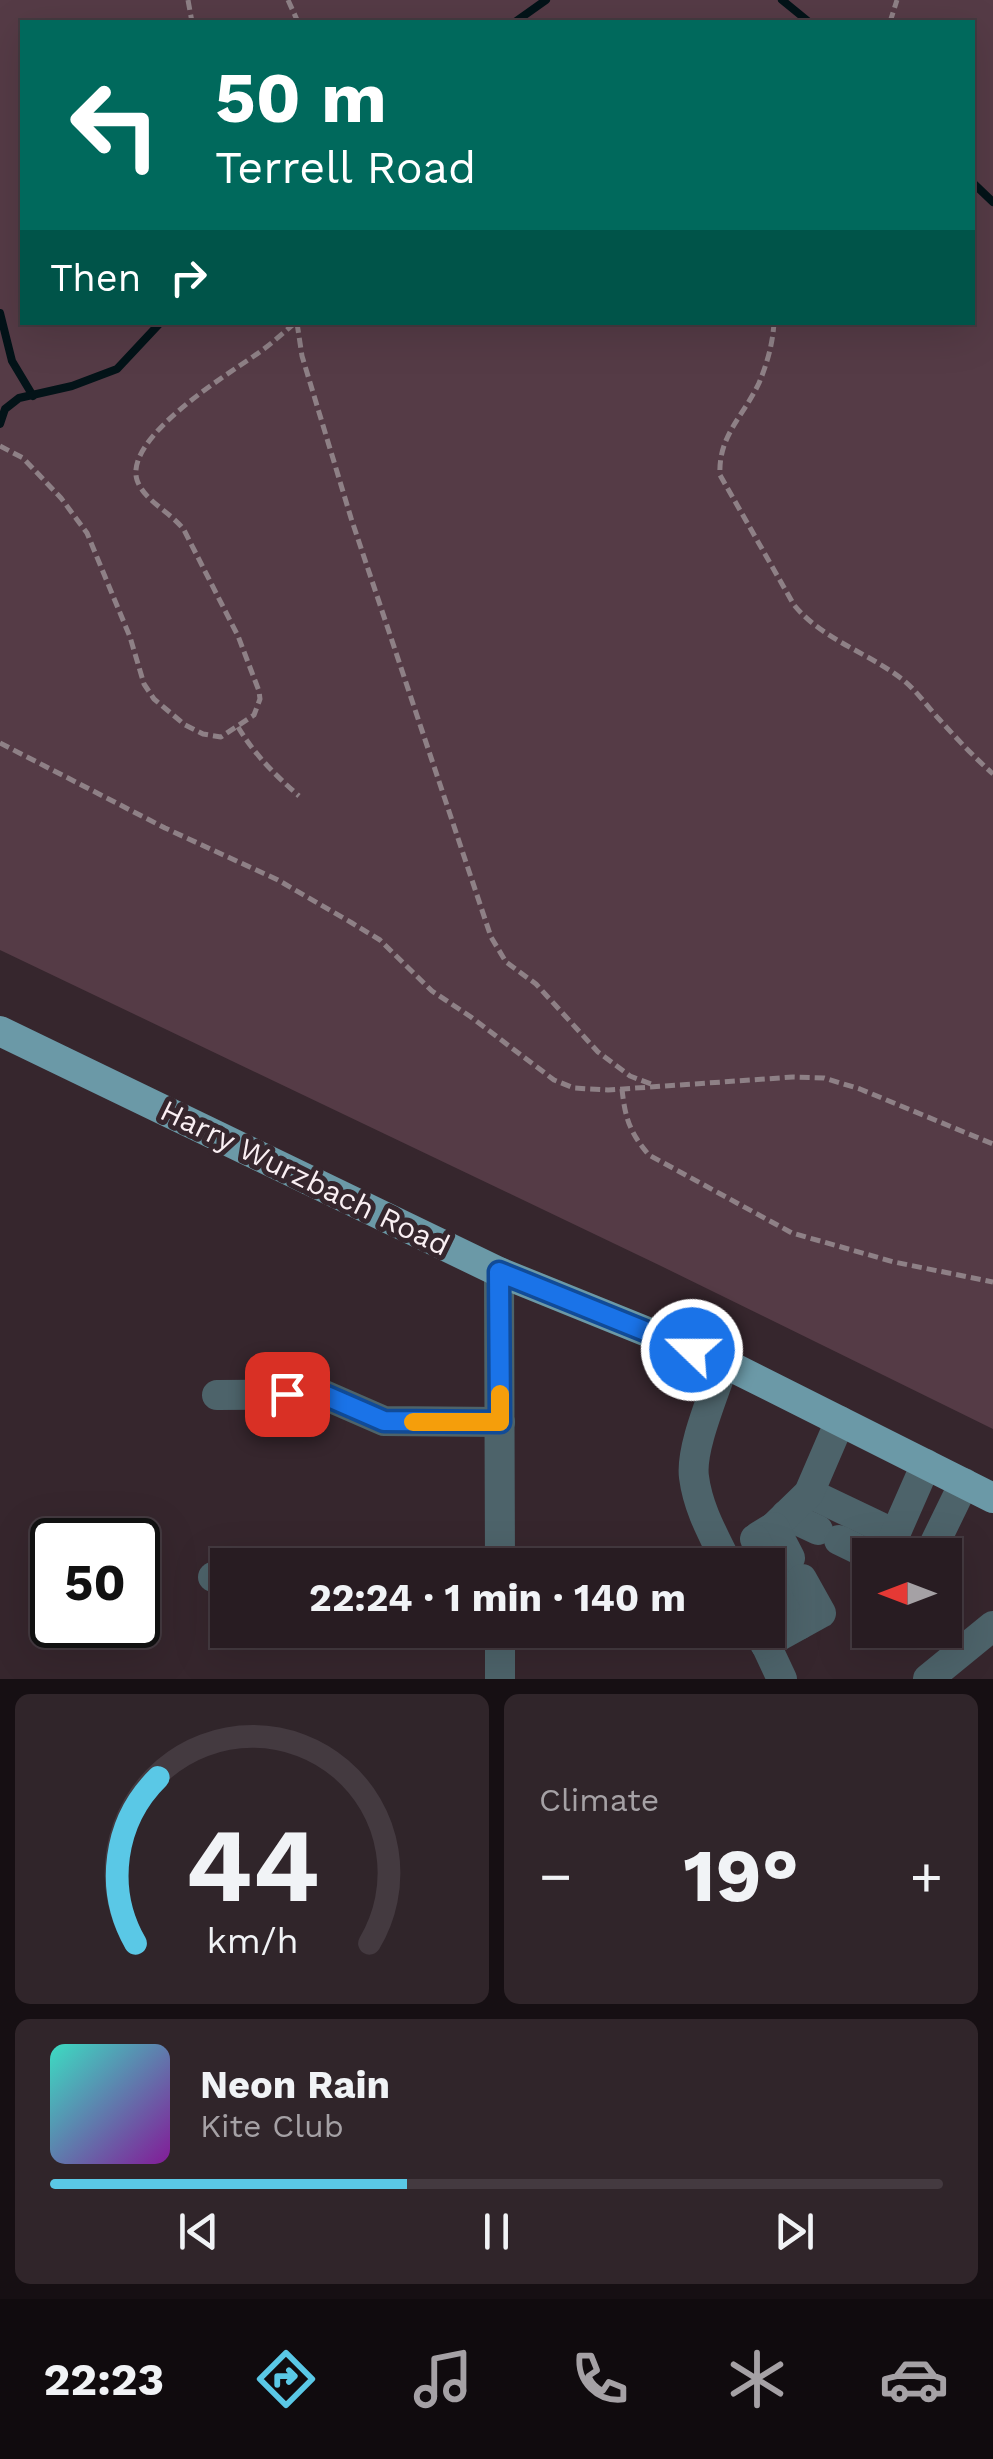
<!DOCTYPE html>
<html lang="en">
<head>
<meta charset="utf-8">
<style>
	:root { --surface:#281c22; --page:#30252a; --text:#f1f3f6; --muted:#a5a1a5; --line:#443a40; --accent:#5ac8e6 }
	body { margin:0; font-family:"Work Sans",sans-serif; background:var(--page); color:var(--text); height:100vh; display:flex; flex-direction:column; font-size:38px; white-space:nowrap }
	* { box-sizing:border-box; margin:0 }
	p { font-size:32px; color:var(--muted) }
	.icon { flex:none; width:55px; height:55px; fill:none; stroke:currentColor; stroke-width:2; stroke-linecap:round; stroke-linejoin:round }
	.map { position:relative; height:1679px; overflow:hidden }
	.details { display:flex; flex-direction:column; gap:15px; padding:15px; background:#160f13; flex:1 }
	.details>* { flex:none }
	.top-card { position:absolute; left:20px; top:20px; width:955px; height:305px; border-radius:0px; box-shadow:0 10px 40px #0002,0 0 0 2px var(--line); background:#00695c; color:#fff; overflow:hidden }
	.needle { width:65px; rotate:270deg }
	.controls { position:absolute; left:852px; top:1538px; display:grid; gap:20px }
	.controls a { display:grid; place-items:center; width:110px; height:110px; border-radius:0px; background:var(--surface); box-shadow:0 10px 40px #0002,0 0 0 2px var(--line); font-size:50px }
	.speed { position:absolute; left:30px; top:1518px; display:flex; gap:20px; font-size:50px; font-weight:700; text-align:center }
	.speed>* { display:grid; place-content:center; width:130px; height:130px; border-radius:50%; background:var(--surface); box-shadow:0 10px 40px #0002,0 0 0 2px var(--line); line-height:1 }
	.speed .limit { border:5px solid #111; border-radius:15px; background:#fff; color:#111 }
	.pin { position:absolute; display:grid; place-items:center; width:85px; height:85px; color:#fff; margin:-42px; border-radius:20px; box-shadow:0 5px 15px #0006 }
	.me { position:absolute; width:110px; margin:-55px; rotate:292deg; stroke-linejoin:round; filter:drop-shadow(0 0 8px #0008) }
	.turn { display:flex; align-items:center; gap:35px; height:210px; padding:0 30px; font-size:45px }
	.turn .icon { width:130px; height:130px; stroke-width:2.5 }
	.turn b { display:block; font-size:70px; line-height:85px }
	.then { display:flex; align-items:center; height:95px; padding:0 30px; background:#0003; gap:20px; font-size:38px }
	.big { font-size:75px; font-weight:700; line-height:1.1 }
	.details .widget { flex:1; display:flex; flex-direction:column; justify-content:center; gap:15px; min-width:0; padding:0 35px; border-radius:15px; background:var(--page) }
	.details .dial { align-items:center; gap:0 }
	.dial svg { height:260px; overflow:visible; fill:none; stroke:var(--line); stroke-width:7; stroke-linecap:round; text-anchor:middle }
	.dial text { fill:var(--text); stroke:none }
	.song { display:flex; align-items:center; gap:30px }
	.cover { width:120px; height:120px; border-radius:15px; background:linear-gradient(135deg,hsl(170 70% 55%),hsl(290 70% 35%)) }
	.played { height:10px; border-radius:5px; background:linear-gradient(90deg,var(--accent) 40%,var(--line) 40%) }
	.keys { display:flex; justify-content:space-around; direction:ltr }
	.heat { display:flex; justify-content:space-between; align-items:center; font-size:55px; direction:ltr }
	.details .tiles { flex:1; display:grid; gap:15px; grid-template-columns:1fr 1fr }
	.widget:last-child { grid-column:span 2 }
	.trip { position:absolute; left:210px; top:1548px; width:575px; height:100px; border-radius:0px; background:var(--surface); box-shadow:0 10px 40px #0002,0 0 0 2px var(--line); font-weight:700; line-height:100px; text-align:center }
	.menu { display:flex; height:160px; justify-content:space-around; align-items:center; background:#100b0e; color:var(--muted) }
	.menu .icon { width:70px; height:70px }
	.menu .current { color:var(--accent) }
	.menu b { font-size:45px; color:var(--text) }
	.map>svg:first-child { display:block }
	.green { fill:#553b46; fill-rule:evenodd }
	.lines { fill:none; stroke-linecap:round; stroke-linejoin:round }
	.stream { stroke:#031318; stroke-width:8 }
	.path { stroke:#8e8086; stroke-width:5; stroke-dasharray:10 5; stroke-linecap:butt }
	.minor { stroke:#4d636a; stroke-width:30 }
	.major { stroke:#6b99a7; stroke-width:30 }
	.route-casing { stroke:#114b97; stroke-width:25 }
	.route { stroke:#1a73e8; stroke-width:18 }
	.slow { stroke:#f59e0b; stroke-width:18 }
	.labels { text-anchor:middle; stroke-width:10; stroke-linejoin:round; paint-order:stroke }
	.street-label { font-size:30px; fill:#faeff3; stroke:#36262d }
</style>
</head>
<body>
<div class="map">
<svg width="993" height="1679" viewBox="0 0 993 1679">
	<rect width="100%" height="100%" fill="#36262d"/>
	<path class="green" d="M0 0H993V1429L661 1266 0 950ZM972 22V322H22V22Z"/>
	<g class="lines">
		<g class="stream">
			<path d="M782 0 809 22"/>
			<path d="M515 22 546 0"/>
			<path d="M972 182 993 202"/>
			<path d="M0 313 12 361 33 396"/>
			<path d="M0 424 5 409 19 398 72 386 117 369 161 322"/>
		</g>
		<g class="path">
			<path d="M188 0 192 22"/>
			<path d="M288 0 298 22"/>
			<path d="M890 22 897 0"/>
			<path d="M774 322C773 343 767 364 759 383 743 417 718 436 720 475L794 605C823 640 867 652 902 679 916 690 927 706 939 719 956 738 974 757 993 774"/>
			<path d="M297 323 302 356 351 518 491 937 506 962 536 984 598 1052 630 1076 654 1085"/>
			<path d="M0 446 23 458 61 498 87 533 130 637 144 684 154 699 185 725 203 734 221 737 254 715 260 699 259 691 238 636 184 530C171 512 144 501 137 480 124 438 225 376 254 356 269 346 282 334 296 322"/>
			<path d="M238 727C255 755 275 775 299 796"/>
			<path d="M0 743 165 828 278 880 352 923 380 940 432 991 471 1017 554 1080 574 1088 608 1090 793 1077 824 1078 860 1089 993 1144"/>
			<path d="M622 1089C625 1118 630 1133 649 1155L792 1233 894 1262 993 1282"/>
		</g>
		<g class="minor">
			<path d="M499 1272 500 1565"/>
			<path d="M724 1363C715 1392 690 1448 694 1477 698 1509 714 1536 728 1565"/>
			<path d="M217 1395 322 1394 384 1421 500 1422"/>
			<path d="M809 1493 895 1534"/>
			<path d="M786 1515 818 1530"/>
			<path d="M774 1527 809 1493 840 1421"/>
			<path d="M759 1536 774 1527 790 1558"/>
			<path d="M755 1539 799 1625"/>
			<path d="M839 1540 870 1555"/>
			<path d="M886 1555 926 1464"/>
			<path d="M929 1555 964 1483"/>
			<path d="M213 1577H228"/>
			<path d="M759 1630 782 1679"/>
			<path d="M765 1644 821 1613 802 1579"/>
			<path d="M500 1679V1630"/>
			<path d="M928 1679 993 1626"/>
		</g>
		<path class="major" d="M0 1031 499 1272 724 1363 993 1498"/>
	</g>
	<g class="lines">
		<defs>
			<path id="route" d="M287 1394H322L384 1421 500 1422 499 1272 692 1350"/>
		</defs>
		<use href="#route" class="route-casing"/>
		<use href="#route" class="route"/>
		<path class="slow" d="M413 1422H500V1394"/>
	</g>
	<g class="labels">
		<g class="street-label">
			<text transform="translate(305 1178) rotate(26)" y="10">Harry Wurzbach Road</text>
		</g>
	</g>
</svg>
<div class="controls">
<a><svg class="needle" viewBox="-14 -14 28 28"><path d="M0-13l5 13h-10z" fill="#e53935"/><path d="M0 13l5-13h-10z" fill="#a5a1a5"/></svg></a>
</div>
<div class="speed"><div class="limit">50</div></div>
<div class="pin" style="left:287px;top:1394px;background:#d93025"><svg class="icon" aria-label="arrive" viewBox="0 0 24 24"><path d="M6 21V4h12l-3 4 3 4H6"/></svg></div>
<svg class="me" style="left:692px;top:1350px" viewBox="-20 -20 40 40"><circle r="17" fill="#1a73e8" stroke="#fff" stroke-width="3"/><path d="M0-11L8 9 0 5-8 9z" fill="#fff"/></svg>
<div class="trip">22:24 · 1 min · 140 m</div>
<div class="top-card">
<div class="turn"><svg class="icon" aria-label="left" viewBox="0 0 24 24"><path d="M17 20v-9H6M10 6l-5 5 5 5"/></svg><div><b>50 m</b>Terrell Road</div></div>
<div class="then">Then<svg class="icon" aria-label="right" viewBox="0 0 24 24"><path d="M7 20v-9h11M14 6l5 5-5 5"/></svg></div>
</div>
</div>
<section class="details">
<div class="tiles">
<div class="widget dial"><svg viewBox="0 0 100 80">
<path d="M14 69A42 42 0 1 1 86 69"/>
<path d="M14 69A42 42 0 0 1 21 18" stroke="#5ac8e6"/>
<text x="50" y="56" font-size="32" font-weight="700">44</text>
<text x="50" y="72" font-size="11">km/h</text>
</svg></div>
<div class="widget"><p>Climate</p>
<div class="heat"><a>−</a><b class="big">19°</b><a>+</a></div>
</div>
<div class="widget">
<div class="song"><i class="cover"></i><div><b>Neon Rain</b><p>Kite Club</p></div></div>
<div class="played"></div>
<div class="keys"><svg class="icon" aria-label="previous" viewBox="0 0 24 24"><path d="M18 5L8 12l10 7zM5 5v14"/></svg><svg class="icon" aria-label="pause" viewBox="0 0 24 24"><path d="M8 5v14M16 5v14"/></svg><svg class="icon" aria-label="next" viewBox="0 0 24 24"><path d="M6 5l10 7-10 7zM19 5v14"/></svg></div>
</div>
</div>
</section>
<nav class="menu">
<b>22:23</b>
<svg class="icon current" aria-label="directions" viewBox="0 0 24 24"><path d="M12 3l9 9-9 9-9-9zM9 14v-3h6M13 9l2 2-2 2"/></svg>
<svg class="icon" aria-label="music" viewBox="0 0 24 24"><path d="M9 18V5l10-2v13"/><circle cx="6" cy="18" r="3"/><circle cx="16" cy="16" r="3"/></svg>
<svg class="icon" aria-label="phone" viewBox="0 0 24 24"><path d="M5 4h4l2 5-3 2q2 4 5 5l2-3 5 2v4C11 20 4 13 5 4z"/></svg>
<svg class="icon" aria-label="climate" viewBox="0 0 24 24"><path d="M12 3v18M4 7l16 10M4 17L20 7"/></svg>
<svg class="icon" aria-label="car" viewBox="0 0 24 24"><path d="M5 17H2v-5l4-1 3-4h7l3 4 3 1v5h-3M9 17h6M6 11h13"/><circle cx="7" cy="17" r="2"/><circle cx="17" cy="17" r="2"/></svg>
</nav>
</body>
</html>
